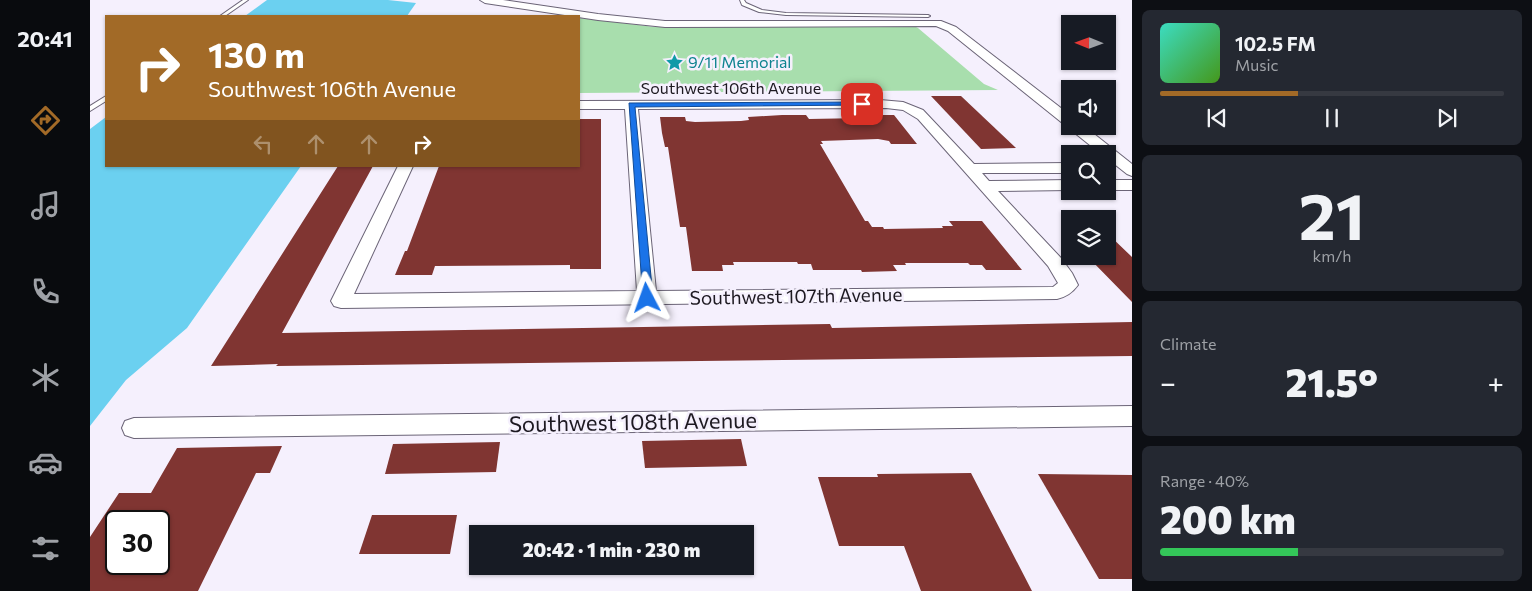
<!DOCTYPE html>
<html lang="en">
<head>
<meta charset="utf-8">
<style>
	:root { --surface:#171b24; --page:#242831; --text:#f1f3f6; --muted:#9ea1a6; --line:#363941; --accent:#a26a27 }
	body { margin:0; font-family:Commissioner,sans-serif; background:var(--page); color:var(--text); height:100vh; display:flex; flex-direction:column; font-size:19px; white-space:nowrap }
	* { box-sizing:border-box; margin:0 }
	p { font-size:16px; color:var(--muted) }
	.icon { flex:none; width:28px; height:28px; fill:none; stroke:currentColor; stroke-width:2; stroke-linecap:round; stroke-linejoin:round }
	.map { position:relative; flex:1; overflow:hidden }
	.panel { display:flex; flex-direction:column; gap:10px; padding:10px; background:#0d0f14; width:400px }
	.panel>* { flex:none }
	.banner { position:absolute; left:15px; top:15px; width:475px; height:152px; border-radius:0px; box-shadow:0 1px 4px #0004; background:#a26a27; color:#fff; overflow:hidden }
	.needle { width:32px; rotate:271deg }
	.controls { position:absolute; left:971px; top:15px; display:grid; gap:10px }
	.controls a { display:grid; place-items:center; width:55px; height:55px; border-radius:0px; background:var(--surface); box-shadow:0 1px 4px #0004; font-size:25px }
	.speed { position:absolute; left:15px; top:510px; display:flex; gap:10px; font-size:25px; font-weight:700; text-align:center }
	.speed>* { display:grid; place-content:center; width:65px; height:65px; border-radius:50%; background:var(--surface); box-shadow:0 1px 4px #0004; line-height:1 }
	.speed .limit { border:2px solid #111; border-radius:8px; background:#fff; color:#111 }
	.pin { position:absolute; display:grid; place-items:center; width:42px; height:42px; color:#fff; margin:-21px; border-radius:10px; box-shadow:0 2px 8px #0006 }
	.me { position:absolute; width:55px; margin:-28px; rotate:356deg; stroke-linejoin:round; filter:drop-shadow(0 0 4px #0008) }
	.turn { display:flex; align-items:center; gap:18px; height:105px; padding:0 20px; font-size:22px }
	.turn .icon { width:65px; height:65px; stroke-width:2.5 }
	.turn b { display:block; font-size:35px; line-height:42px }
	.lanes { display:flex; align-items:center; height:48px; padding:0 20px; background:#0003; justify-content:center; gap:25px; direction:ltr }
	.lanes .off { opacity:.35 }
	.big { font-size:38px; font-weight:800; line-height:1.1 }
	.panel .widget { flex:1; display:flex; flex-direction:column; justify-content:center; gap:8px; min-width:0; padding:0 18px; border-radius:8px; background:var(--page) }
	.panel .dial { align-items:center; gap:0 }
	.dial b { font-size:65px; line-height:1 }
	.song { display:flex; align-items:center; gap:15px }
	.cover { width:60px; height:60px; border-radius:8px; background:linear-gradient(135deg,hsl(170 70% 55%),hsl(100 70% 35%)) }
	.played { height:5px; border-radius:2px; background:linear-gradient(90deg,var(--accent) 40%,var(--line) 40%) }
	.keys { display:flex; justify-content:space-around; direction:ltr }
	.heat { display:flex; justify-content:space-between; align-items:center; font-size:28px; direction:ltr }
	.charge { height:8px; border-radius:4px; background:linear-gradient(90deg,#34c759 40%,var(--line) 0) }
	.trip { position:absolute; left:379px; top:525px; width:285px; height:50px; border-radius:0px; background:var(--surface); box-shadow:0 1px 4px #0004; font-weight:800; line-height:50px; text-align:center }
	main { display:flex; flex:1; min-height:0 }
	.tab-bar { display:flex; flex-direction:column; width:90px; justify-content:space-around; align-items:center; background:#090b0e; color:var(--muted) }
	.tab-bar .icon { width:35px; height:35px }
	.tab-bar .on { color:var(--accent) }
	.tab-bar b { font-size:22px; color:var(--text) }
	.map>svg:first-child { display:block }
	.green { fill:#a8dead }
	.water { fill:#6bd0f0 }
	.building { fill:#803532; fill-rule:evenodd }
	.lines { fill:none; stroke-linecap:round; stroke-linejoin:round }
	.lane-casing { stroke:#6b6477; stroke-width:2 }
	.street-casing { stroke:#6b6477; stroke-width:2 }
	.lane { fill:#fff; fill-rule:evenodd }
	.street { fill:#fff; fill-rule:evenodd }
	.route { fill:#1a73e8; stroke:#114b97 }
	.labels { text-anchor:middle; stroke-width:5; stroke-linejoin:round; paint-order:stroke }
	.far-culture-label { font-size:16px; fill:#0d838f; stroke:#f5f0fd; text-anchor:start }
	.far-street-label { font-size:16px; fill:#1d1921; stroke:#f5f0fd }
	.street-label { font-size:19px; fill:#1d1921; stroke:#f5f0fd }
	.near-street-label { font-size:22px; fill:#1d1921; stroke:#f5f0fd }
</style>
</head>
<body>
<main>
<nav class="tab-bar">
<b>20:41</b>
<svg class="icon on" aria-label="directions" viewBox="0 0 24 24"><path d="M12 3l9 9-9 9-9-9zM9 14v-3h6M13 9l2 2-2 2"/></svg>
<svg class="icon" aria-label="music" viewBox="0 0 24 24"><path d="M9 18V5l10-2v13"/><circle cx="6" cy="18" r="3"/><circle cx="16" cy="16" r="3"/></svg>
<svg class="icon" aria-label="phone" viewBox="0 0 24 24"><path d="M5 4h4l2 5-3 2q2 4 5 5l2-3 5 2v4C11 20 4 13 5 4z"/></svg>
<svg class="icon" aria-label="climate" viewBox="0 0 24 24"><path d="M12 3v18M4 7l16 10M4 17L20 7"/></svg>
<svg class="icon" aria-label="car" viewBox="0 0 24 24"><path d="M5 17H2v-5l4-1 3-4h7l3 4 3 1v5h-3M9 17h6M6 11h13"/><circle cx="7" cy="17" r="2"/><circle cx="17" cy="17" r="2"/></svg>
<svg class="icon" aria-label="filters" viewBox="0 0 24 24"><path d="M4 7h16M4 17h16"/><circle cx="9" cy="7" r="2"/><circle cx="15" cy="17" r="2"/></svg>
</nav>
<div class="map">
<svg width="1042" height="591" viewBox="0 0 1042 591">
	<rect width="100%" height="100%" fill="#f5f0fd"/>
	<path class="green" d="M489 18 565 27 824 26 828 28 894 84 908 90 489 93Z"/>
	<g class="water">
		<path d="M177 0H298L326 3 317 16H155Z"/>
		<path d="M16 117V166H211L97 328 36 380 0 426V129Z"/>
	</g>
	<g class="building">
		<path d="M841 96H871L926 148 891 149Z"/>
		<path d="M692 115H716L719 119 773 118H781L779 115H804L827 144H801L799 141 788 139 731 141 733 144H730L775 221H778L782 227H793L794 229 853 228 852 226H863L859 221H892L932 270H896L892 265H880L878 263H815L816 265H803L807 271 772 272 771 270H723L721 264H708L707 262H643L644 265H632L633 271H602L596 227H590L578 147H575L572 133 570 117H595L596 121 605 122 651 121 659 120 658 117Z"/>
		<path d="M489 119H511V269H480V265L345 266 342 275H305L315 251H317L349 166H489Z"/>
		<path d="M248 166H283L192 333 740 324 742 328 1042 322V356L186 366 188 364 121 366Z"/>
		<path d="M1018 234 1042 257V302L997 256H1018Z"/>
		<path d="M651 439 657 466 555 468 552 441Z"/>
		<path d="M410 442 406 472 295 474 303 444Z"/>
		<path d="M192 446 180 473H166L108 591H0V537L29 493H61L87 448ZM26 521H69V564H26Z"/>
		<path d="M881 473 942 591H831L814 546H749L728 477H788L787 474Z"/>
		<path d="M948 474 1042 475V579H1009Z"/>
		<path d="M282 515H367L360 554H269Z"/>
	</g>
	<g class="lines">
		<defs>
			<g id="lane">
				<path d="M153 0H158L135 16H130Z"/>
				<path d="M650 0H654L656 3 672 10 696 13 838 15 840 16 838 17 696 15 669 12 652 5Z"/>
				<path d="M16 96V101L0 111V106Z"/>
			</g>
			<g id="street">
				<path d="M390 0H413L508 14 575 21H851L866 27 980 115V126H994L1042 164V176L1037 174 1018 159V154H1011L858 31 846 26 575 27 508 20 395 3Z"/>
				<path d="M790 100 813 102 833 110 884 164 980 163V173H892L899 181 980 180V190L908 191 971 258 982 273 988 285C983 292 976 297 967 299L251 308 244 306 241 301 308 166H323L264 294 547 291 535 109H489V101ZM796 108 813 110 828 119 958 266 968 283 963 287 566 291 548 109Z"/>
				<rect x="1018" y="180" width="24" height="10"/>
				<path d="M1042 406V426L44 438 35 435 32 428 35 421 44 418Z"/>
			</g>
		</defs>
		<use href="#lane" class="lane-casing"/>
		<use href="#street" class="street-casing"/>
		<use href="#lane" class="lane"/>
		<use href="#street" class="street"/>
	</g>
	<path class="route" d="M772 102H774V105L545 107 563 298 557 302 553 300 539 103Z"/>
	<defs>
		<symbol id="sight-bare" viewBox="-9 -9 18 18"><path d="M0-6L1.8-2.2L6-1.7L2.9 1.2L3.7 5.4L0 3.3L-3.7 5.4L-2.9 1.2L-6-1.7L-1.8-2.2Z" fill="#0f9aa8" stroke="#f5f0fd" stroke-width="2.5" paint-order="stroke"/></symbol>
	</defs>
	<g fill-rule="evenodd">
		<use href="#sight-bare" x="572" y="50" width="25" height="25"/>
	</g>
	<g class="labels">
		<g class="far-culture-label">
			<text x="598" y="68">9/11 Memorial</text>
		</g>
		<g class="far-street-label">
			<text x="641" y="94">Southwest 106th Avenue</text>
		</g>
		<g class="street-label">
			<text transform="translate(706 296) rotate(-1)" y="7">Southwest 107th Avenue</text>
		</g>
		<g class="near-street-label">
			<text transform="translate(543 422) rotate(-1)" y="8">Southwest 108th Avenue</text>
		</g>
	</g>
</svg>
<div class="controls">
<a><svg class="needle" viewBox="-14 -14 28 28"><path d="M0-13l5 13h-10z" fill="#e53935"/><path d="M0 13l5-13h-10z" fill="#9ea1a6"/></svg></a>
<a><svg class="icon" aria-label="sound" viewBox="0 0 24 24"><path d="M4 9h4l5-4v14l-5-4H4zM17 9q2 3 0 6"/></svg></a>
<a><svg class="icon" aria-label="search" viewBox="0 0 24 24"><circle cx="10" cy="10" r="6"/><path d="M15 15l6 6"/></svg></a>
<a><svg class="icon" aria-label="layers" viewBox="0 0 24 24"><path d="M12 4l9 5-9 5-9-5zM3 14l9 5 9-5"/></svg></a>
</div>
<div class="speed"><div class="limit">30</div></div>
<div class="pin" style="left:772px;top:104px;background:#d93025"><svg class="icon" aria-label="arrive" viewBox="0 0 24 24"><path d="M6 21V4h12l-3 4 3 4H6"/></svg></div>
<svg class="me" style="left:557px;top:298px" viewBox="-20 -20 40 40"><path d="M0-17L14 15 0 8-14 15z" fill="#1a73e8" stroke="#fff" stroke-width="4"/></svg>
<div class="trip">20:42 · 1 min · 230 m</div>
<div class="banner">
<div class="turn"><svg class="icon" aria-label="right" viewBox="0 0 24 24"><path d="M7 20v-9h11M14 6l5 5-5 5"/></svg><div><b>130 m</b>Southwest 106th Avenue</div></div>
<div class="lanes"><svg class="icon off" aria-label="left" viewBox="0 0 24 24"><path d="M17 20v-9H6M10 6l-5 5 5 5"/></svg><svg class="icon off" aria-label="ahead" viewBox="0 0 24 24"><path d="M12 20V5M6 11l6-6 6 6"/></svg><svg class="icon off" aria-label="ahead" viewBox="0 0 24 24"><path d="M12 20V5M6 11l6-6 6 6"/></svg><svg class="icon" aria-label="right" viewBox="0 0 24 24"><path d="M7 20v-9h11M14 6l5 5-5 5"/></svg></div>
</div>
</div>
<section class="panel">
<div class="widget">
<div class="song"><i class="cover"></i><div><b>102.5 FM</b><p>Music</p></div></div>
<div class="played"></div>
<div class="keys"><svg class="icon" aria-label="previous" viewBox="0 0 24 24"><path d="M18 5L8 12l10 7zM5 5v14"/></svg><svg class="icon" aria-label="pause" viewBox="0 0 24 24"><path d="M8 5v14M16 5v14"/></svg><svg class="icon" aria-label="next" viewBox="0 0 24 24"><path d="M6 5l10 7-10 7zM19 5v14"/></svg></div>
</div>
<div class="widget dial"><b>21</b><p>km/h</p></div>
<div class="widget"><p>Climate</p>
<div class="heat"><a>−</a><b class="big">21.5°</b><a>+</a></div>
</div>
<div class="widget"><p>Range · 40%</p><b class="big">200 km</b><div class="charge"></div></div>
</section>
</main>
</body>
</html>
